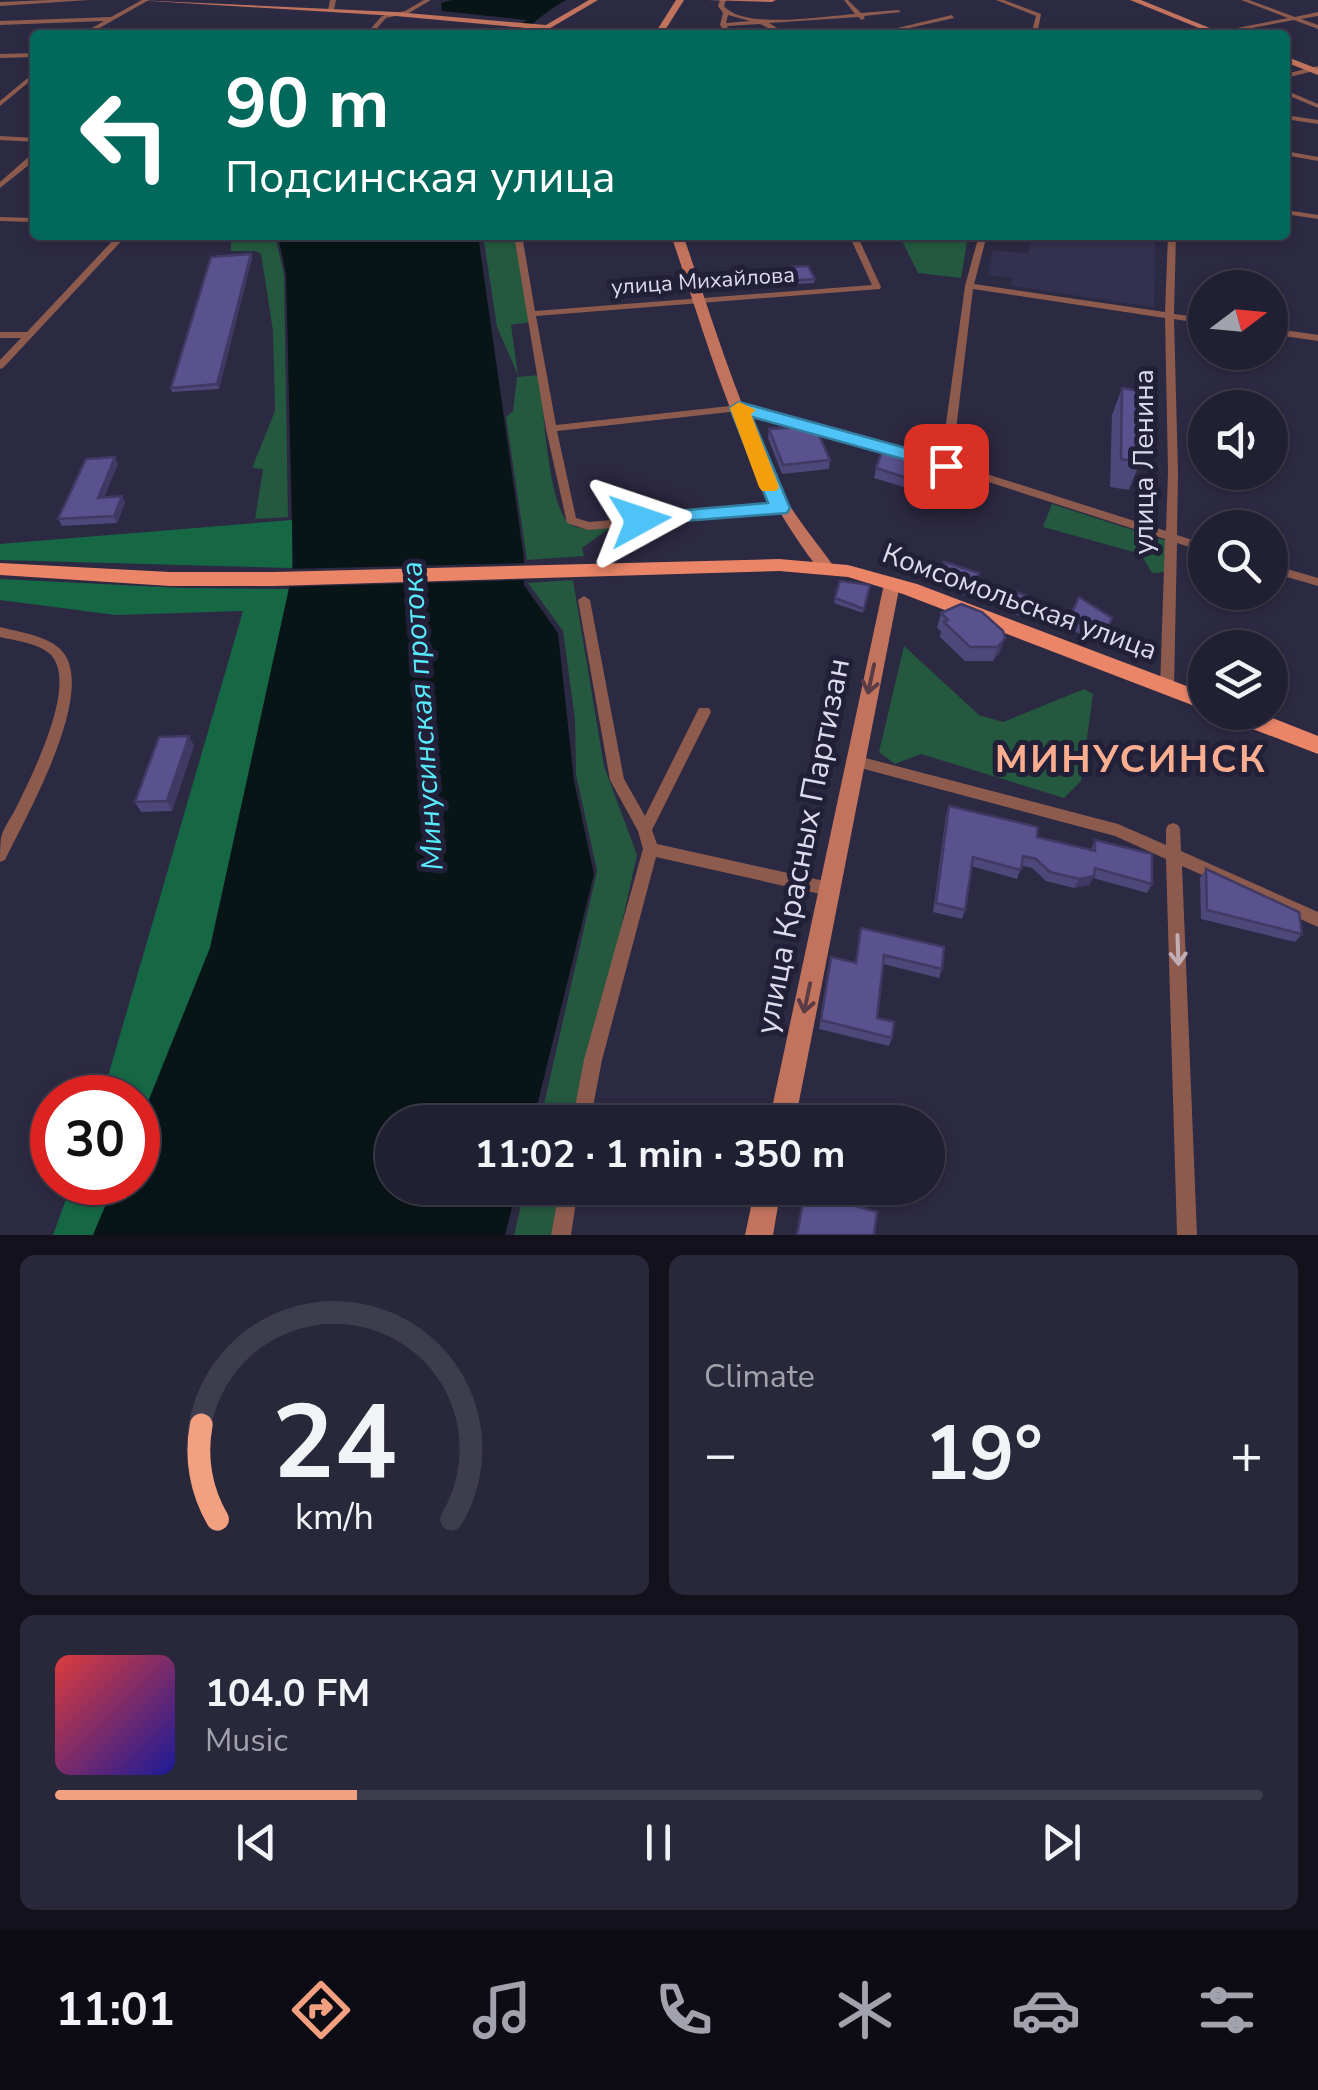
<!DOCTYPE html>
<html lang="en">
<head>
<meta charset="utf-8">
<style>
	:root { --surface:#211f32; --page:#29273a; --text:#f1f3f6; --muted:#a2a2ac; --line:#3e3d4d; --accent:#f2a080 }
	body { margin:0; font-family:"Nunito Sans",sans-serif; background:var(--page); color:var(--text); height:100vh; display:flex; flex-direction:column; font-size:38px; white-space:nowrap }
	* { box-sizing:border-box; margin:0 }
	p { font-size:32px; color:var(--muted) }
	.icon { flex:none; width:55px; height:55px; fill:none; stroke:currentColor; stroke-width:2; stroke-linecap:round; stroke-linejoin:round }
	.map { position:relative; height:1235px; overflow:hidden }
	.drawer { display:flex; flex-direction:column; gap:20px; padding:20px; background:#12111c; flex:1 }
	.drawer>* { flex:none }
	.guide { position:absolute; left:30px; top:30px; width:1260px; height:210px; border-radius:10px; box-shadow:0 2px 8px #0004,0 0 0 2px var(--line); background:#00695c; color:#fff; overflow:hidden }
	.needle { width:65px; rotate:74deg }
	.tools { position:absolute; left:1188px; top:270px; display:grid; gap:20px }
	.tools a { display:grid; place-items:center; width:100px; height:100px; border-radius:50%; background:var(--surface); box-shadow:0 2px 8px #0004,0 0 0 2px var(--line); font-size:50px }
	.speed { position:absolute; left:30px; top:1075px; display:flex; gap:20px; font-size:50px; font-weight:700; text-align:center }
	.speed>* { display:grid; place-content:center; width:130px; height:130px; border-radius:50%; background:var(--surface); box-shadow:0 2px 8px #0004,0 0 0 2px var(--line); line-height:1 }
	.speed .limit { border:15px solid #d22; background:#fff; color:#111 }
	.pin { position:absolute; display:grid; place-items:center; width:85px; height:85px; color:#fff; margin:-42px; border-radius:20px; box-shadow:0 5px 15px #0006 }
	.me { position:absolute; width:110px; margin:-55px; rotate:85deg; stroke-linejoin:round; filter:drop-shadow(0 0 8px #0008) }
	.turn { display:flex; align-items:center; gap:35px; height:210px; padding:0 30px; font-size:45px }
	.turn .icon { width:130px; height:130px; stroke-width:2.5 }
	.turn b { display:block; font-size:70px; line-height:85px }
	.big { font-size:75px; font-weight:700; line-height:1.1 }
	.drawer .widget { flex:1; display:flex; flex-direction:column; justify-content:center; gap:15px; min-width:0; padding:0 35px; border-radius:15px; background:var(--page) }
	.drawer .dial { align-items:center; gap:0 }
	.dial svg { height:260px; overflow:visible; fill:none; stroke:var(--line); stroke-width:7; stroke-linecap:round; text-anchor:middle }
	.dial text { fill:var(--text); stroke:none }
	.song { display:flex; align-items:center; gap:30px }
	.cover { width:120px; height:120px; border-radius:15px; background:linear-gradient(135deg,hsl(0 70% 55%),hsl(240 70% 35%)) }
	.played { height:10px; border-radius:5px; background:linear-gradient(90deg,var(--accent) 25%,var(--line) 25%) }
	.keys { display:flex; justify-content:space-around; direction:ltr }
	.heat { display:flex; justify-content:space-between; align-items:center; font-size:55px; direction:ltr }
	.drawer .tiles { flex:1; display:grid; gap:20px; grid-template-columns:1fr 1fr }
	.widget:last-child { grid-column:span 2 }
	.trip { position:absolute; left:375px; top:1105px; width:570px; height:100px; border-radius:50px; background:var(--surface); box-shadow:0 2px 8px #0004,0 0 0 2px var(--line); font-weight:700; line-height:100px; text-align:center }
	.tab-bar { display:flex; height:160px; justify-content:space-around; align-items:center; background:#0d0c14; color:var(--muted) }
	.tab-bar .icon { width:70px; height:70px }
	.tab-bar .selected { color:var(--accent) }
	.tab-bar b { font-size:45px; color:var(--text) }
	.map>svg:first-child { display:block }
	.built { fill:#343050 }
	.green { fill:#24583f }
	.forest { fill:#166845 }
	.water { fill:#081517 }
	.pier { fill:#2c2942 }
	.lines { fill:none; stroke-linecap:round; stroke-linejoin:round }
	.street { fill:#8d5b4d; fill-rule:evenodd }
	.secondary { fill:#c2735d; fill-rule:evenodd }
	.primary { fill:#eb8568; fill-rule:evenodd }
	.wall { fill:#4d477a }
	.shaded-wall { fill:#3f3963 }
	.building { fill:#5a528e; stroke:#3f3963; stroke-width:2.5 }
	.oneway { stroke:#5a3c45 }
	.oneway2 { stroke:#c0aeb4 }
	.route { fill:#4fc3f7; stroke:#337fa1; stroke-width:2.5 }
	.slow { fill:#f59e0b }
	.labels { text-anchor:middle; stroke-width:10; stroke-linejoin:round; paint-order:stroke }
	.far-street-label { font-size:22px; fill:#dcdbec; stroke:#221f38 }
	.street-label { font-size:28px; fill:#dcdbec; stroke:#221f38 }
	.water-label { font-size:30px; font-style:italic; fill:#57eafb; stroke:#221f38 }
	.near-street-label { font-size:32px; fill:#dcdbec; stroke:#221f38 }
	.district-label { font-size:38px; font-weight:bold; letter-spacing:2.5px; fill:#faad8f; stroke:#221f38 }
</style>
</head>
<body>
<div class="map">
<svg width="1318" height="1235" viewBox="0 0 1318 1235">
	<rect width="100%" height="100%" fill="#2c2942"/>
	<path class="built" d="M1033 235 1155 238 1154 307 1011 286 1012 278 988 275 993 250 1028 254Z"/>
	<g class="green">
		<path d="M231 235H275L284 275 288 517 255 519 263 469 252 468 275 411 273 331 261 254 256 251H231Z"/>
		<path d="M483 235H515L530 322 511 325 518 375 497 327Z"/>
		<path d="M899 235H968L961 278 918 273Z"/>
		<path d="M540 375C543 406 548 499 567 521 578 533 597 528 611 527L582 548 584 556 527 560 506 417 513 411 517 377Z"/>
		<path d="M1052 504 1167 541 1165 572 1152 573 1141 554 1043 527Z"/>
		<path d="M573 580 604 766 637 855 578 1122H540L597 871 576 774 575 719 563 631 528 583Z"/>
		<path d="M904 646 979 715 1003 722 1084 689 1093 694 1081 781 1064 798 921 754 895 764 879 752Z"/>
		<path d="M525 1188H563L554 1235H514Z"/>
	</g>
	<g class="forest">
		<path d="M292 520V568L0 560V544Z"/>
		<path d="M0 579 182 588 289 589 210 948 138 1127V1098L102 1097 243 611 116 615 0 600Z"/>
		<path d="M72 1183H115L93 1235H53Z"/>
	</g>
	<g class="water">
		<path d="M452 0H566C555 5 523 30 521 35H503L527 20 442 11 441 3Z"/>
		<path d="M278 235H478L524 558V585L558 633 574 781 594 874 533 1122H392V1188H517L505 1235H93L115 1183 138 1182V1127L210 948 288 593 293 564 286 275Z"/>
	</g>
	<path class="pier" d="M529 563V580L284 587 287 569Z"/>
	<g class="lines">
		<g class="street">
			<path d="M50 0H89L0 6V2Z"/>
			<path d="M142 0H149L87 35H80L104 21 0 25V21L111 17Z"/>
			<path d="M330 0H336L334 10 331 12 328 10Z"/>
			<path d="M424 0H431L409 13 386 18 371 35H365L382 16 405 11Z"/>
			<path d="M720 0H726L724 6C743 30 825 16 855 14L844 0H848L861 13 898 10 901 12 864 16 865 18 862 20 858 17 769 23 789 35H782L760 24 727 26 732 35H726L720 25 723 13 718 6ZM728 15 750 21 726 23Z"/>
			<path d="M996 0H1004L1041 14 1037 35H1031L1036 16Z"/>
			<path d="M1241 0H1249L1295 17 1318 12V16L1301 19 1318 25V29L1294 20 1214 35H1201L1288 18Z"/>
			<path d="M952 15 954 18 878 35 872 34Z"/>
			<path d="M35 53V57L0 58V54Z"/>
			<path d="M1318 66V70L1285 78V74Z"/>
			<path d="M35 72V77L0 106V101Z"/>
			<path d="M1285 90 1318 104V108L1285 94Z"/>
			<path d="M1285 115 1318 120V124L1285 119Z"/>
			<path d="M0 136 35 138V142L0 140Z"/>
			<path d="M1285 151 1318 157V161L1285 155Z"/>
			<path d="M32 154H35V160L0 188V182Z"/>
			<path d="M1285 210 1318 215V219L1285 214Z"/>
			<path d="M0 217 35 218V222L0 221Z"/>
			<path d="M118 235H127L3 368 0 369V360L21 338H0V332H27Z"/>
			<path d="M514 235H522L535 311 872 285 849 235H857L881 287 880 289 536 316 556 425 739 405 941 460 965 286 979 235H987L974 284 1165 312 1168 235H1176L1174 314 1205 318V324L1174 319 1178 472 1177 535 1205 544V552L1177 543 1174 688 1172 692H1162L1160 688 1165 539 942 467 739 411 557 431 576 518 589 522 780 505 786 509 780 513 588 530 567 523 546 429ZM973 289 1165 318 1168 472 1166 531 952 463Z"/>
			<path d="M1270 328 1318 335V341L1270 334Z"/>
			<path d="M1270 564 1318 578V586L1270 572Z"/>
			<path d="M584 596 590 600 624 779 645 816 699 708H709L711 712 652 830 657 844 829 882 835 884 837 889 835 894 829 896 656 857 602 1060 590 1122H572L584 1060 643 849 638 831 610 780 578 600Z"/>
			<path d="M0 627C19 632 44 635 59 648 102 685 25 818 5 860L0 862C0 854 0 845 1 838 3 829 10 819 15 810 30 779 79 685 51 655 39 643 16 641 0 637Z"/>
			<path d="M854 755 1118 824 1166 845V829L1168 825 1173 823 1178 825 1180 829 1181 851 1318 912V927L1182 866 1197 1235H1177L1166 859 1115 836 849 765 847 761 849 757Z"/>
			<path d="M560 1188H578L571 1235H551Z"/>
		</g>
		<g class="secondary">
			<path d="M135 0 396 12 546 25 589 0H598L547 30 396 16Z"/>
			<path d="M676 0H684L662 35H654Z"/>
			<path d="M707 0H776L772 2Z"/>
			<path d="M1130 0H1141L1227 35H1216Z"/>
			<path d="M1285 56 1318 69V75L1285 62Z"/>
			<path d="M671 235H683C713 321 739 411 782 492 796 519 817 542 834 567L832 571H820C740 469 712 355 671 235Z"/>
			<path d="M892 578 900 584 795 1122H769L884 584Z"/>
			<path d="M755 1188H781L773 1235H745Z"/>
		</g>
		<g class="primary">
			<path d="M779 559 848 565 917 584 1205 693V710L903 594 848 577 779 571 274 586H170L0 575V563L170 572H274Z"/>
			<path d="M1221 712H1257L1318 736V754L1224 718Z"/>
		</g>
	</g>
	<g class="wall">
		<path d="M251 254 252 258 219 389 172 392 171 388Z"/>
		<path d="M791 267 815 279 814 283 798 284 791 271Z"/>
		<path d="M1122 388 1140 462 1129 490 1110 487 1112 415Z"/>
		<path d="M769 429 830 460 829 469 782 474 768 438Z"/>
		<path d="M118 464 104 497 122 496 125 503 117 523 62 526 58 519Z"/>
		<path d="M876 468 928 472 917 491 874 478Z"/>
		<path d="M937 575 976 583 969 597 934 584Z"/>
		<path d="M870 585 863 613 834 603 835 598Z"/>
		<path d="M1006 606H1040L1032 621 1004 610Z"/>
		<path d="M982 612 1000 652 993 661H965L940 637 941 631 937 628 941 613Z"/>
		<path d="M1112 618 1102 642 1066 628 1069 619Z"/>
		<path d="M194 745 172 811 141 812 135 802Z"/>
		<path d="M949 806 1037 837 1091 850 1095 840 1152 884 1147 893 1093 878 1089 885 1074 888 1046 881 1032 868 1022 866 1017 879 971 866 965 910 962 919 933 912 946 815Z"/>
		<path d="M1206 869 1302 934 1295 942 1201 919 1200 878Z"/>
		<path d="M861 928 942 969 939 978 883 964 877 1018 892 1038 889 1046 819 1029 831 957 856 963Z"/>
	</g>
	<g class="shaded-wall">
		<path d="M251 254 252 258 219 389 217 384Z"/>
		<path d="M115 457 118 464 101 505 98 498Z"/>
		<path d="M930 463 928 472 917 491 919 482Z"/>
		<path d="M122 496 125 503 117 523 114 516Z"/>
		<path d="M1005 638 1000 652 993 661 998 647Z"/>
		<path d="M189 736 194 745 172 811 167 801Z"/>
		<path d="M1094 876 1089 885 1074 888 1079 879Z"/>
	</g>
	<g class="building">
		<path d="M251 254 217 384 171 388 211 257Z"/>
		<path d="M808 266 815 279 798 280 791 267Z"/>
		<path d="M1122 388 1140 391V462L1121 459Z"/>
		<path d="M815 426 830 460 783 465 769 429Z"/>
		<path d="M883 449 930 463 919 482 876 468Z"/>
		<path d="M115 457 98 498 122 496 114 516 58 519 86 459Z"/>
		<path d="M944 562 979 573 972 587 937 575Z"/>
		<path d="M840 581 870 585 864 609 835 598Z"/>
		<path d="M1014 591 1042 602 1034 616 1006 606Z"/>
		<path d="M1079 597 1112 618 1106 632 1069 619Z"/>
		<path d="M961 604 982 612 1003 631 1005 638 998 647H970L944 622 948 620 941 613Z"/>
		<path d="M189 736 167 801 135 802 159 737Z"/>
		<path d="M949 806 1038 827 1037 837 1095 851V840L1152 854V884L1095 868 1094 876 1079 879 1050 872 1036 859 1023 856 1021 870 973 857 965 910 936 903Z"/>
		<path d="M1206 869 1299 912 1302 934 1207 910Z"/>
		<path d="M861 928 944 947 942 969 884 955 877 1018 894 1022 892 1038 821 1020 831 957 856 963Z"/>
		<path d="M805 1191 877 1212 874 1235H797Z"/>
	</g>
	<defs><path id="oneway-shaft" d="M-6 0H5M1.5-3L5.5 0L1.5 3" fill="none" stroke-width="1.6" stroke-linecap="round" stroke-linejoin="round" transform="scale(2.5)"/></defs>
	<g class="oneway">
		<use href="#oneway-shaft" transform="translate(871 679) rotate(102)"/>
		<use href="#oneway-shaft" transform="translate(807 998) rotate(102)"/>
	</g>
	<use class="oneway2" href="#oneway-shaft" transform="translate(1178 950) rotate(88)"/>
	<path class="route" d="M739 402 953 461 956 466 946 471 752 417 790 508 787 513 632 525 629 520 640 514 768 503 730 408Z"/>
	<path class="slow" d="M739 402 756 410 751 414 779 487 776 491H762L759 487 730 408Z"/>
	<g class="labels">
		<g class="far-street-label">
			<text transform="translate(703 280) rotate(-4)" y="8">улица Михайлова</text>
		</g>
		<g class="street-label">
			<text transform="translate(1143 462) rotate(-90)" y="10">улица Ленина</text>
			<text transform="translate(1020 601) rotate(20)" y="10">Комсомольская улица</text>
		</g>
		<g class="water-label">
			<text transform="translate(422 716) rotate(-94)" y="10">Минусинская протока</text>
		</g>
		<g class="near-street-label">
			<text transform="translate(802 846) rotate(-79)" y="11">улица Красных Партизан</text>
		</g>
		<g class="district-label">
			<text x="1131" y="772">МИНУСИНСК</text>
		</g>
	</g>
</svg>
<div class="tools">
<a><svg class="needle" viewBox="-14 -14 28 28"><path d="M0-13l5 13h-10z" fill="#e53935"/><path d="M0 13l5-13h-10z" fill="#a2a2ac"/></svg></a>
<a><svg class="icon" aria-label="sound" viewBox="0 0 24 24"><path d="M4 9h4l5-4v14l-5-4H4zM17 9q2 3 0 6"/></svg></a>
<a><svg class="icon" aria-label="search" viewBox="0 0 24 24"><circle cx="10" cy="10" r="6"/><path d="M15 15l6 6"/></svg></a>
<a><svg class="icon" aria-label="layers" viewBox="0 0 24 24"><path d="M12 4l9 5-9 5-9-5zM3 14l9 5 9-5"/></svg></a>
</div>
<div class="speed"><div class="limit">30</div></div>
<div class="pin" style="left:946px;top:466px;background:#d93025"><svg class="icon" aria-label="arrive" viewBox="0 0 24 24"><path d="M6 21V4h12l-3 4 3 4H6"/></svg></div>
<svg class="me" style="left:640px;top:520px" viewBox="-20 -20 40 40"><path d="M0-17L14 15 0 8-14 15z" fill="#4fc3f7" stroke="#fff" stroke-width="4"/></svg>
<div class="trip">11:02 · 1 min · 350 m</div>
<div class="guide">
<div class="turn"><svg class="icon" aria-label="left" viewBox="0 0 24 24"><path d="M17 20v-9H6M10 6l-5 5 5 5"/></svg><div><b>90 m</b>Подсинская улица</div></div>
</div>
</div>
<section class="drawer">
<div class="tiles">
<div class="widget dial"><svg viewBox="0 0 100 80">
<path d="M14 69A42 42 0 1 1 86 69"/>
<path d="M14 69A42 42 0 0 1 9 40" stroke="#f2a080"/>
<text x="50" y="56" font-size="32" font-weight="700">24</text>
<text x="50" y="72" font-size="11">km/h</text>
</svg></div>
<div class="widget"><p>Climate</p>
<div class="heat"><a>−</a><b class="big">19°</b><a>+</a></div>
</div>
<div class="widget">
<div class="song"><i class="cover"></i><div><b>104.0 FM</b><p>Music</p></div></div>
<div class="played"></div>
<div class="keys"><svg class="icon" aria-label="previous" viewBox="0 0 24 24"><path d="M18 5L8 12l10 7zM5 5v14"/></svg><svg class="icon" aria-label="pause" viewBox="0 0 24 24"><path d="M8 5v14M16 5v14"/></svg><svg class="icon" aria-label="next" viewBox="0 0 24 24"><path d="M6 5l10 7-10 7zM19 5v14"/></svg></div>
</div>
</div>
</section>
<nav class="tab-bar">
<b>11:01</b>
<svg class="icon selected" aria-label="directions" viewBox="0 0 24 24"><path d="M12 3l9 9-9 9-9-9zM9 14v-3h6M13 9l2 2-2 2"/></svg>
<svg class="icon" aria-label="music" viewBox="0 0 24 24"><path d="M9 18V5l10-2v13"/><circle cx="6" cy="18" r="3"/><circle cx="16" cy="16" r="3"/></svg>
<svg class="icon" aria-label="phone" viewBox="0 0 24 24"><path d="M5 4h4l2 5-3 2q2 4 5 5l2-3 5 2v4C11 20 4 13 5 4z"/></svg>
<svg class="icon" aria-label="climate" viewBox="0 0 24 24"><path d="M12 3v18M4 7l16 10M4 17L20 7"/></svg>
<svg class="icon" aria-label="car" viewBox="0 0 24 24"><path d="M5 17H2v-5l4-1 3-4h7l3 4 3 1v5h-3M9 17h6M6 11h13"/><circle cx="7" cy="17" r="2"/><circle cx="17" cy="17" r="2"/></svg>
<svg class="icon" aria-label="filters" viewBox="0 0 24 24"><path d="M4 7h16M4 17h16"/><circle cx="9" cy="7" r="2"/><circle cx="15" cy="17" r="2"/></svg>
</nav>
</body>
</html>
